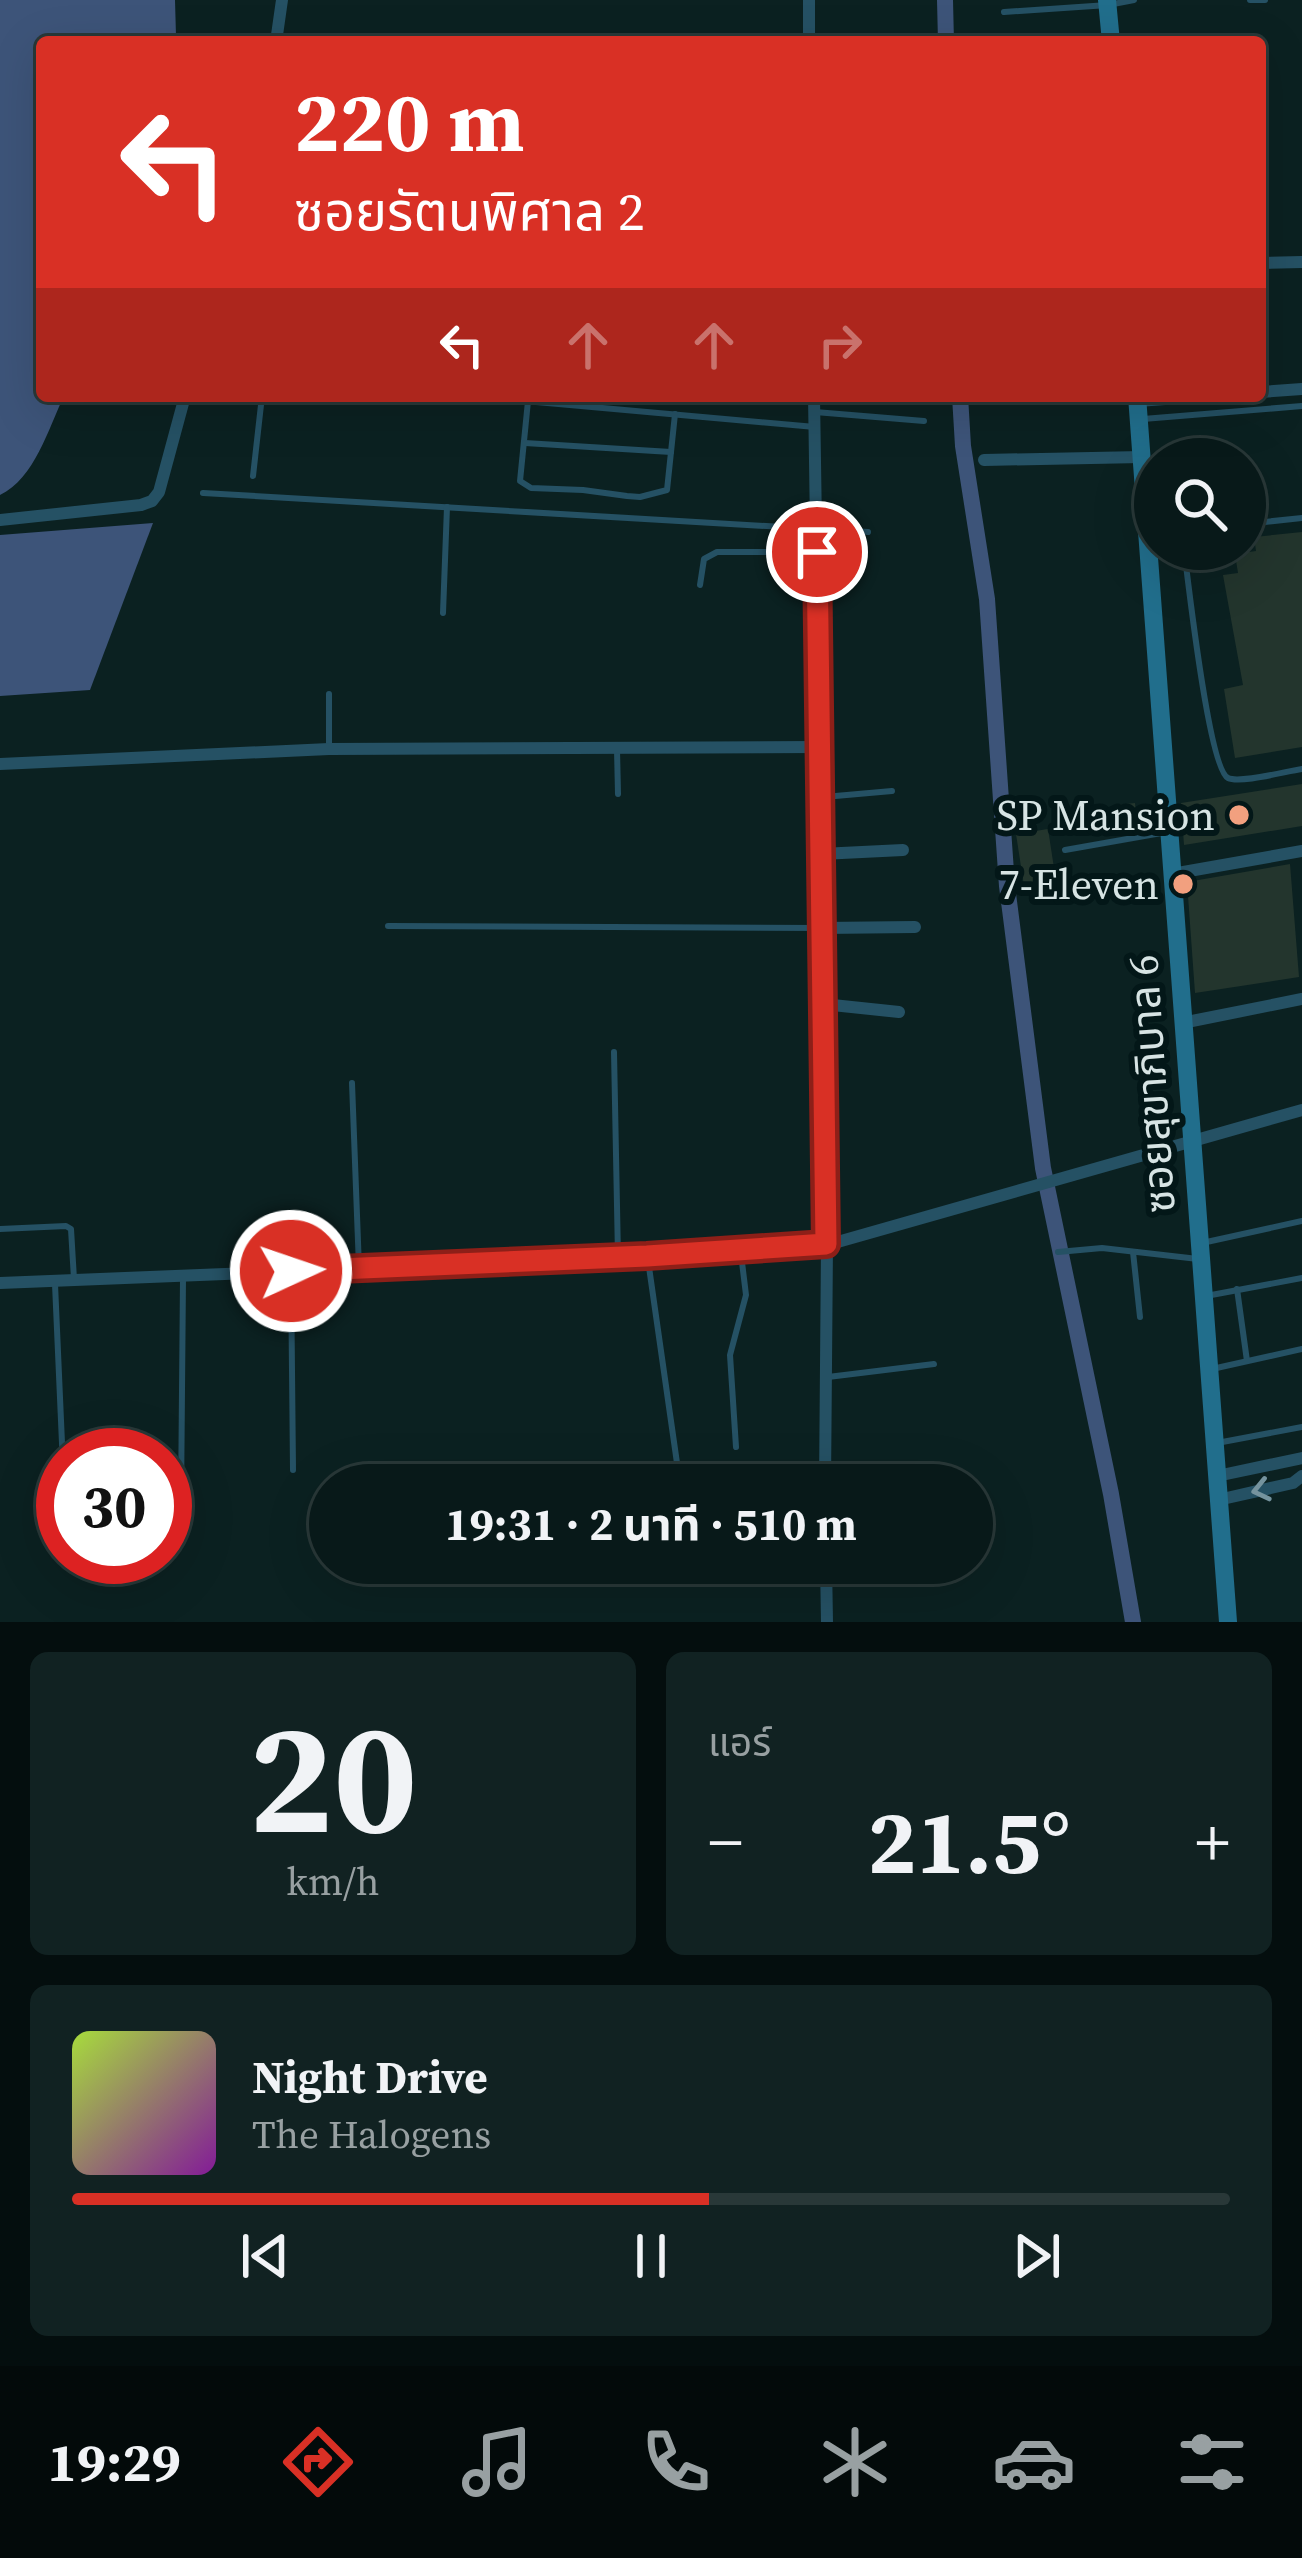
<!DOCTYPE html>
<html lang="th">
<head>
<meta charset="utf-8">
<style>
	:root { --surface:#081919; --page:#122; --text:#f1f3f6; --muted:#98a0a2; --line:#293838; --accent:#d93025 }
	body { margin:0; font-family:"Source Serif 4","Noto Sans Thai",serif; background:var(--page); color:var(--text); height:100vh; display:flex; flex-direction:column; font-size:45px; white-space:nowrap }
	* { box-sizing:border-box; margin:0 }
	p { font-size:39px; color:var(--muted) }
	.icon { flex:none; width:66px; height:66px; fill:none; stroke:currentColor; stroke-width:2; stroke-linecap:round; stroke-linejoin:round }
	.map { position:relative; height:1622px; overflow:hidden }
	.side { display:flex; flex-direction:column; gap:30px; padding:30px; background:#040e0e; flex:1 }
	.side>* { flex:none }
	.hud { position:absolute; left:36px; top:36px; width:1230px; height:366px; border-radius:12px; box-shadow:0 12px 48px #0002,0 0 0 3px var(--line); background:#d93025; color:#fff; overflow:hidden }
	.controls { position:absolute; left:1134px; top:438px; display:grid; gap:24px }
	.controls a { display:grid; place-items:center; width:132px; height:132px; border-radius:50%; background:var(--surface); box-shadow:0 12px 48px #0002,0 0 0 3px var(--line); font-size:60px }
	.speed { position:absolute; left:36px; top:1428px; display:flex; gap:24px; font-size:60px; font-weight:700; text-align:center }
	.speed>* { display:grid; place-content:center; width:156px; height:156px; border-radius:50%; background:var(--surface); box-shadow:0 12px 48px #0002,0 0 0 3px var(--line); line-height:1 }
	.speed .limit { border:18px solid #d22; background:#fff; color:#111 }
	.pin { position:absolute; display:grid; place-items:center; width:102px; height:102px; color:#fff; margin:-51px; border:6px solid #fff; border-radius:50%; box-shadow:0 3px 12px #0007 }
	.me { position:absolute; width:132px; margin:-66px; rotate:87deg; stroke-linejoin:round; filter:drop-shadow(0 0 9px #0008) }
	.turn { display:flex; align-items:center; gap:42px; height:252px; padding:0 60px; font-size:54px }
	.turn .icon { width:156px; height:156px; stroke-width:2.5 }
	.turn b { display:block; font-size:84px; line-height:102px }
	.lanes { display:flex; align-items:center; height:114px; padding:0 60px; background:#0003; justify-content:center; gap:60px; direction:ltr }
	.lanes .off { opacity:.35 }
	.big { font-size:90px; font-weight:700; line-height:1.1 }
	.side .widget { flex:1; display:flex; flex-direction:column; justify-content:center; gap:18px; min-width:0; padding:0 42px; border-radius:18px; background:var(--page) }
	.side .dial { align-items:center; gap:0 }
	.dial b { font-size:156px; line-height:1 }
	.song { display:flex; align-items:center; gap:36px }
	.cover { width:144px; height:144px; border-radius:18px; background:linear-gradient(135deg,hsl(80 70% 55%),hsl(290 70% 35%)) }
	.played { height:12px; border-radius:6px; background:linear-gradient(90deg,var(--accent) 55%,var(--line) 55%) }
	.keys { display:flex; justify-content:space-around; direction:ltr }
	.heat { display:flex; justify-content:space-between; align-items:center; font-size:66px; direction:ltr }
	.side .tiles { flex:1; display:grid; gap:30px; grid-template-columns:1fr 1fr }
	.widget:last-child { grid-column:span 2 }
	.trip { position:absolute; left:309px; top:1464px; width:684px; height:120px; border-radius:60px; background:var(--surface); box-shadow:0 12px 48px #0002,0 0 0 3px var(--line); font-weight:700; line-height:120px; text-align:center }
	.tabs { display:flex; height:192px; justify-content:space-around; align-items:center; background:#030a0a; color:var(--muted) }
	.tabs .icon { width:84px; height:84px }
	.tabs .selected { color:var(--accent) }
	.tabs b { font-size:54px; color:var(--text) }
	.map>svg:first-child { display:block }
	.water { fill:#3d5479 }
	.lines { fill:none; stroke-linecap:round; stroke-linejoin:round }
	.canal { stroke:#3d5479; stroke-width:16 }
	.building { fill:#23352d }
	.lane { stroke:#255164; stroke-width:6 }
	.street { stroke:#255164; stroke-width:12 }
	.secondary { stroke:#216e8c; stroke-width:18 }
	.oneway { stroke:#75939e }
	.route-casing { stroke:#8d1f18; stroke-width:30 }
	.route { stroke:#d93025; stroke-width:21 }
	.poi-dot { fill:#f2a07f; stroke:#031718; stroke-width:4.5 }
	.labels { text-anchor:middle; stroke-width:12; stroke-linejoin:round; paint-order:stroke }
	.poi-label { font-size:42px; fill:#d7e4e4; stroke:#031718; text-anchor:end }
	.street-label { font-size:42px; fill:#d7e4e4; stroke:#031718 }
</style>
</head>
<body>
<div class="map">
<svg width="1302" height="1622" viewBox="0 0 1302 1622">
	<rect width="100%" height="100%" fill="#0b2121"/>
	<g class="water">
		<path d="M0 0H175L176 36 175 42H42V396H64C48 429 35 478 0 495Z"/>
		<path d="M153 523 90 690 0 696V535Z"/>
	</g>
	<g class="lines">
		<g class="canal">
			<path d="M945 0 946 42"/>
			<path d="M960 396 963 446 987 599 1007 886 1043 1168 1111 1494 1133 1622"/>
		</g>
	</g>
	<g class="building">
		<path d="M1302 532V747L1235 758 1224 689 1243 685 1223 575 1238 573 1235 554 1256 551 1254 537Z"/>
		<path d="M1302 784V826L1184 845 1181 803Z"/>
		<path d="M1135 803 1137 822 1117 825 1116 805Z"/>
		<path d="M1048 829 1056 881 1024 886 1016 834Z"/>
		<path d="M1290 864 1299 977 1195 993 1187 882Z"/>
	</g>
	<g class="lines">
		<g class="lane">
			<path d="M1250 0H1265"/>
			<path d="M1004 12 1108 5 1134 0"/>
			<path d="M468 396 815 427"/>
			<path d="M528 401 520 481 531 488 583 490 627 496 640 497 667 490 675 414"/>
			<path d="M815 412 924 421"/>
			<path d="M1143 419 1302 406"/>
			<path d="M525 443 671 452"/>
			<path d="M253 476 262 396"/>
			<path d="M203 493 868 532"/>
			<path d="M1245 524 1302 518"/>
			<path d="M1184 549C1188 580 1209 769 1228 778 1240 784 1287 771 1302 769"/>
			<path d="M700 585 704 559 717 552H816"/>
			<path d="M443 613 447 507"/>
			<path d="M329 694V746"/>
			<path d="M617 749 618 794"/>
			<path d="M824 797 892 791"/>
			<path d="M1065 850 1167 832"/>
			<path d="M388 926 822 928"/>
			<path d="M614 1052 618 1257"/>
			<path d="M352 1083 359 1268"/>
			<path d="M0 1229 66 1226 71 1229 74 1279"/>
			<path d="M1202 1243 1302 1221"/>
			<path d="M1058 1252 1102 1248 1198 1259"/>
			<path d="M1133 1252 1140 1317"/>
			<path d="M648 1260 679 1477"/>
			<path d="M291 1271 293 1470"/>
			<path d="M55 1284 63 1466"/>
			<path d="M1237 1289 1247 1361"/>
			<path d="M1206 1296 1302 1278"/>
			<path d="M1212 1369 1302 1349"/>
			<path d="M828 1377 934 1364"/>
			<path d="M1217 1443 1302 1427"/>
			<path d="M736 1447 730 1355 746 1295 741 1254"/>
			<path d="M181 1502 183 1278"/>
		</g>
		<g class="street">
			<path d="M809 0V42"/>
			<path d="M276 42 282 0"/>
			<path d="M1260 263 1302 262"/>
			<path d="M1260 392 1302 389"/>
			<path d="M814 396 827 1245 825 1485"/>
			<path d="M1138 401 1205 396"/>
			<path d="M984 460 1142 457"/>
			<path d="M0 520 141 505 152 501 159 492 185 396"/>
			<path d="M0 764 329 749 819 747"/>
			<path d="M821 854 903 850"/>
			<path d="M1172 874 1302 851"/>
			<path d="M822 928 915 927"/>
			<path d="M823 1004 899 1012"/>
			<path d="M1182 1023 1302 999"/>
			<path d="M0 1283 648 1257 827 1245 1302 1110"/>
			<path d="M1217 1476 1302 1458"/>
			<path d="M1218 1500 1293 1483 1302 1476"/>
			<path d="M826 1563 827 1622"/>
		</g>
		<g class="secondary">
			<path d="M1107 0 1111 42"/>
			<path d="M1137 396 1228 1622"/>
		</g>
	</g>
	<defs><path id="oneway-chevron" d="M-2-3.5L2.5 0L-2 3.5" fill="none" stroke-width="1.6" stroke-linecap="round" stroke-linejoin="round" transform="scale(3)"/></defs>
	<use class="oneway" href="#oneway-chevron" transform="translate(1261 1490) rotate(167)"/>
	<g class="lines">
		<defs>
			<path id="route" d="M291 1271 647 1256 826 1244 817 552"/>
		</defs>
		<use href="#route" class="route-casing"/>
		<use href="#route" class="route"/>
	</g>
	<g class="poi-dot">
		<circle cx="1239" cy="815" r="12"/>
		<circle cx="1183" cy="884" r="12"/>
	</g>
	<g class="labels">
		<g class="poi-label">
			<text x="1215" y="830">SP Mansion</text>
			<text x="1159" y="899">7-Eleven</text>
		</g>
		<g class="street-label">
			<text transform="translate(1151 1084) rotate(-94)" y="15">ซอยสุขาภิบาล 6</text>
		</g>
	</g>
</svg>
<div class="controls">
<a><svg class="icon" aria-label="search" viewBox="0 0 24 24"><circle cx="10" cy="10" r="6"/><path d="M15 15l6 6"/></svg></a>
</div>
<div class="speed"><div class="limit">30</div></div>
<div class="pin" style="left:817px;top:552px;background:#d93025"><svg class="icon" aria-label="arrive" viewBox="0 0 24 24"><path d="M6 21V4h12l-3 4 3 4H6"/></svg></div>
<svg class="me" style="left:291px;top:1271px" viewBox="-20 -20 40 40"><circle r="17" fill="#d93025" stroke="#fff" stroke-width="3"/><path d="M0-11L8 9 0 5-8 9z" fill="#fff"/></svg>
<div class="trip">19:31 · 2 นาที · 510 m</div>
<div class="hud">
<div class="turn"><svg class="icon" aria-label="left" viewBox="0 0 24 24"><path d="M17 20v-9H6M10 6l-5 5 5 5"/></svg><div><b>220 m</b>ซอยรัตนพิศาล 2</div></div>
<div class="lanes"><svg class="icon" aria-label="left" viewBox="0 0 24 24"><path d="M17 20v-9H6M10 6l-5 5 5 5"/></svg><svg class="icon off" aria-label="ahead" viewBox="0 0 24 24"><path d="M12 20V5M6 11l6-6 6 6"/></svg><svg class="icon off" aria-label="ahead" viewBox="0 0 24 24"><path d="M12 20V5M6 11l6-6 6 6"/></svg><svg class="icon off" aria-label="right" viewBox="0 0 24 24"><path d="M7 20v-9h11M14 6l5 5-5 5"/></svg></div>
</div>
</div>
<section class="side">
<div class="tiles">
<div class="widget dial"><b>20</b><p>km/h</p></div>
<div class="widget"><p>แอร์</p>
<div class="heat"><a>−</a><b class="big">21.5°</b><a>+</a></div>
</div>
<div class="widget">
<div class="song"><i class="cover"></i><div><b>Night Drive</b><p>The Halogens</p></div></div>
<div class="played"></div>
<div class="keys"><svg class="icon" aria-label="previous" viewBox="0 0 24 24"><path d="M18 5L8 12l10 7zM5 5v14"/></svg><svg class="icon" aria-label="pause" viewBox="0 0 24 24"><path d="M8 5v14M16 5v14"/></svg><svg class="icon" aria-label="next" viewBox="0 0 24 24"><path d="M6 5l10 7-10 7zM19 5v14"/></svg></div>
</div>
</div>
</section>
<nav class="tabs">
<b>19:29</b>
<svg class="icon selected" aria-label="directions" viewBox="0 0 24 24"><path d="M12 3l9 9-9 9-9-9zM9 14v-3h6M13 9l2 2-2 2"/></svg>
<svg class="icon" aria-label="music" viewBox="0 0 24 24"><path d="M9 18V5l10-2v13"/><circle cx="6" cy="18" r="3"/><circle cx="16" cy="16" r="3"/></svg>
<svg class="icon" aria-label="phone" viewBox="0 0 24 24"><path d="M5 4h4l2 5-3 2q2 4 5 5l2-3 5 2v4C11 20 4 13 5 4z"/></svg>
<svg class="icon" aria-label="climate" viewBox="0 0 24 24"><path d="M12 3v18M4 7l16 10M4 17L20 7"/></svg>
<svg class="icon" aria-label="car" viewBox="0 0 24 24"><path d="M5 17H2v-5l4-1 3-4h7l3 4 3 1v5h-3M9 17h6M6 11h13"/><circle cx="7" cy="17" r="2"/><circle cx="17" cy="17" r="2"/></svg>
<svg class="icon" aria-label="filters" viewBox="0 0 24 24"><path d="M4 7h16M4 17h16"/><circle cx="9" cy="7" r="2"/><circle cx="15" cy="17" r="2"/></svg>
</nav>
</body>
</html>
